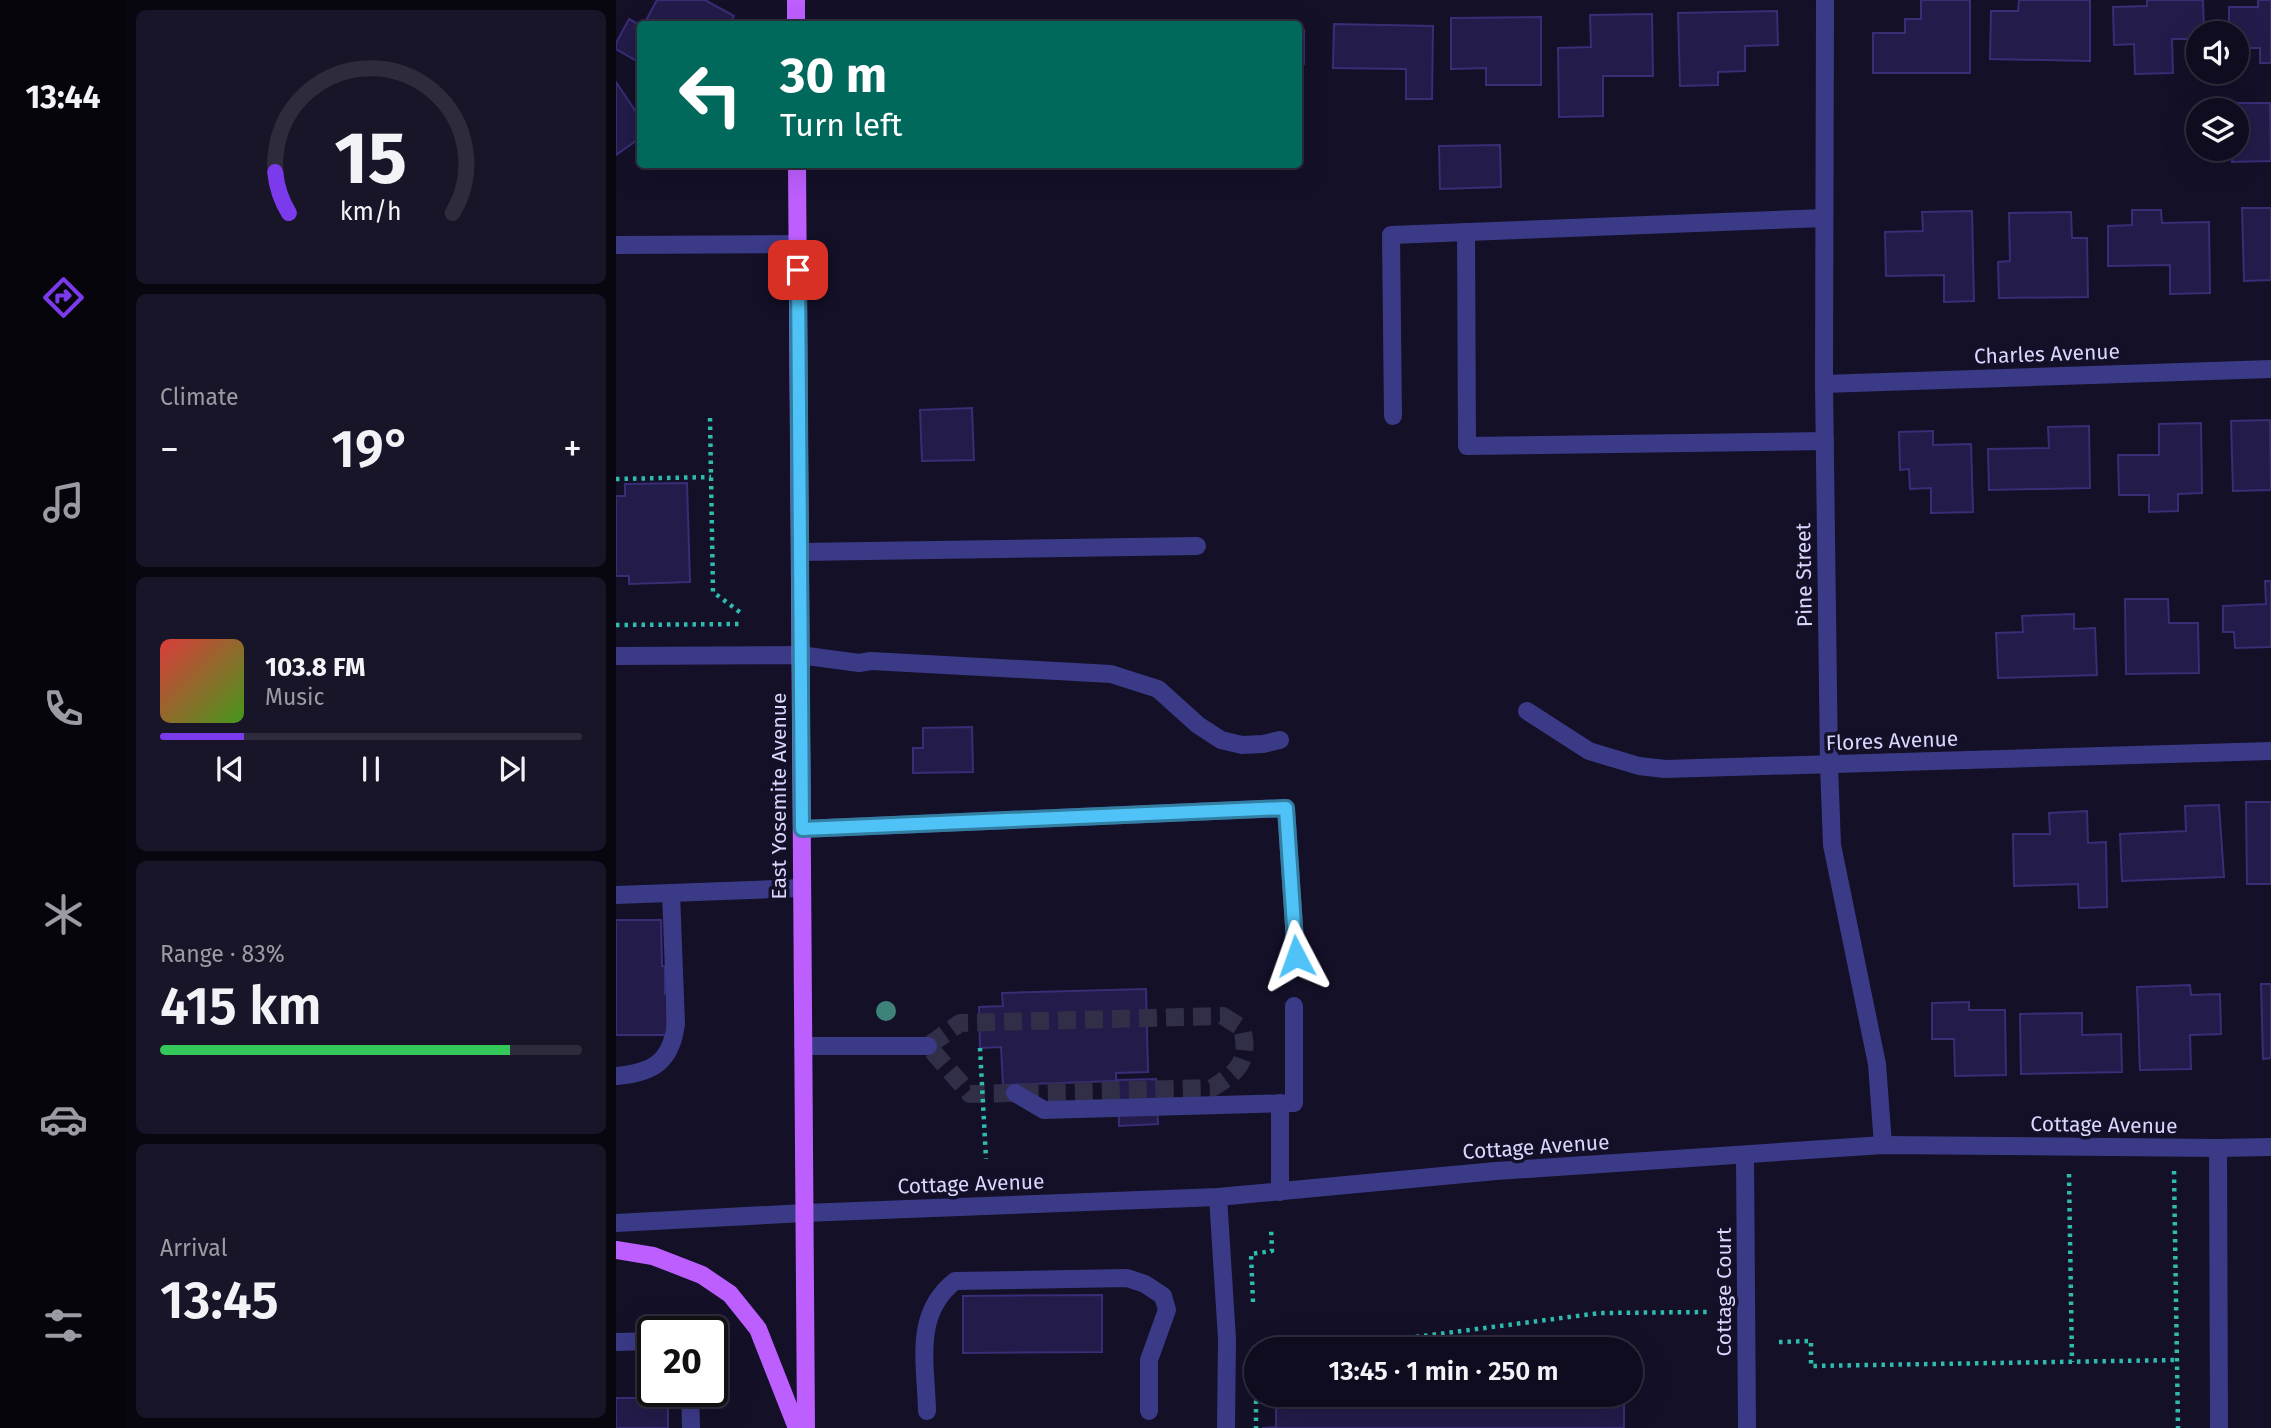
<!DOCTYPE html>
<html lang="en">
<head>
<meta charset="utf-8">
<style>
	:root { --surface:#0e0c1e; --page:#171527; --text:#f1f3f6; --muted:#9b9ba4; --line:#2e2c3c; --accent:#7c3aed }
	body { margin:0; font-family:"Fira Sans",sans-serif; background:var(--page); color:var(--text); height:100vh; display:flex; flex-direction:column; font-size:26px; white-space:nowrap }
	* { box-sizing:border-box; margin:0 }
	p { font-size:23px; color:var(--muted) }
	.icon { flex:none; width:38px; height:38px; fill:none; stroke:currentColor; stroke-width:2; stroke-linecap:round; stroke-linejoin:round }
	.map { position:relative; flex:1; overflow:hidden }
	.sheet { display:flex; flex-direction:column; gap:10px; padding:10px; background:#080710; width:490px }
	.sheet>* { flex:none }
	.banner { position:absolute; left:21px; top:21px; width:665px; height:147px; border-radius:7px; box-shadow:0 7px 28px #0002,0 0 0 2px var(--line); background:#00695c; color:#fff; overflow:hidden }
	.buttons { position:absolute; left:1570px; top:21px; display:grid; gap:14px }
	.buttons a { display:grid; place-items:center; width:63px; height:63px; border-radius:50%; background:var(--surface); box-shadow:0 7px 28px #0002,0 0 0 2px var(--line); font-size:35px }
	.speed { position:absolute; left:21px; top:1316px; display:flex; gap:14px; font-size:35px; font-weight:700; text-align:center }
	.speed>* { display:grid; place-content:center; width:91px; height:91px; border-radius:50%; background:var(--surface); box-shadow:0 7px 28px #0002,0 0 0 2px var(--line); line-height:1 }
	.speed .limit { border:4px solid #111; border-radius:10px; background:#fff; color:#111 }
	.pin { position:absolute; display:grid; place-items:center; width:60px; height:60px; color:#fff; margin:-30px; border-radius:14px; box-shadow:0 4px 10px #0006 }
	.me { position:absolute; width:77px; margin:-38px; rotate:356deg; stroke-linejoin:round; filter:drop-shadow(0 0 5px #0008) }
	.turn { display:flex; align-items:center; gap:24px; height:147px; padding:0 28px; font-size:32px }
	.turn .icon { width:91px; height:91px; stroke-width:2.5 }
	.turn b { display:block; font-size:49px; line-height:60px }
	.big { font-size:52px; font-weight:600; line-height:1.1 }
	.sheet .card { flex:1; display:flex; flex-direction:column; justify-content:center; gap:10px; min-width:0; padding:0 24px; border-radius:10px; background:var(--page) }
	.sheet .dial { align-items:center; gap:0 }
	.dial svg { height:182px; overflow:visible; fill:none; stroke:var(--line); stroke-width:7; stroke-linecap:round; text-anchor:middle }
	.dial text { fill:var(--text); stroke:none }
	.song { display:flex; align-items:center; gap:21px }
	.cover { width:84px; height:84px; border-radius:10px; background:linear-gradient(135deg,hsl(0 70% 55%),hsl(100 70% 35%)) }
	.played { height:7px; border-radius:4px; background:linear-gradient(90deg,var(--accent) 20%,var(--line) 20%) }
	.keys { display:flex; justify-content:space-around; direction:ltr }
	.heat { display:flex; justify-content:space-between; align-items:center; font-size:38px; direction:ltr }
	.charge { height:10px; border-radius:5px; background:linear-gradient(90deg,#34c759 83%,var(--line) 0) }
	.trip { position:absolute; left:628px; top:1337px; width:399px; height:70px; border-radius:35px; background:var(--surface); box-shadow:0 7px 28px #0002,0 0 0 2px var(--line); font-weight:600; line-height:70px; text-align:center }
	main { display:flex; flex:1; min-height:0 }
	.menu { display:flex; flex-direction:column; width:126px; justify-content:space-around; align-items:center; background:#06050c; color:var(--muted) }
	.menu .icon { width:49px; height:49px }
	.menu .current { color:var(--accent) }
	.menu b { font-size:32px; color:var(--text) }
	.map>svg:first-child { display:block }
	.building { fill:#231b49; stroke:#392d75; stroke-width:2 }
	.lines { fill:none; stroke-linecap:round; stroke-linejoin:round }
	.minor-tunnel { stroke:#312e48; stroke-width:18; stroke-dasharray:18 9; stroke-linecap:butt }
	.path { stroke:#2fbbae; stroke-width:4.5; stroke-dasharray:3.5 5; stroke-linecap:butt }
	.minor { stroke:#3b3a87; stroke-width:18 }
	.major { stroke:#bd5eff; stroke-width:18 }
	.tree { fill:#3d837a }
	.route-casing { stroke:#337fa1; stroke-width:18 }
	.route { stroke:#4fc3f7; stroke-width:12 }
	.labels { text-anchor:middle; stroke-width:7; stroke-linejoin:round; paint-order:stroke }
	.street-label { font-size:21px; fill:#dad7ff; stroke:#131028 }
</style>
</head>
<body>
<main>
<nav class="menu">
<b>13:44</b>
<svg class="icon current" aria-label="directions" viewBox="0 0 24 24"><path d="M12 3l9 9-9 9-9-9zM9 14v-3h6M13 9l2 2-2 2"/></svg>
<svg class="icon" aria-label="music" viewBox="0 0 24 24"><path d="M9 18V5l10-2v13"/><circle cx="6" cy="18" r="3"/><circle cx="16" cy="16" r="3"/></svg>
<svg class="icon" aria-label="phone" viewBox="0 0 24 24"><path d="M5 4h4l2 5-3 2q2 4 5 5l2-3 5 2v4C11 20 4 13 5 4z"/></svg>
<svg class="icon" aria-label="climate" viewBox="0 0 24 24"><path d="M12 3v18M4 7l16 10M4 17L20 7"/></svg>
<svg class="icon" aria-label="car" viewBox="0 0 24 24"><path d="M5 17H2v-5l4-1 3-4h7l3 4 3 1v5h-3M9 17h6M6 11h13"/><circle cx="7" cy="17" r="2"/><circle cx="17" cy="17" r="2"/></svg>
<svg class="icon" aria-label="filters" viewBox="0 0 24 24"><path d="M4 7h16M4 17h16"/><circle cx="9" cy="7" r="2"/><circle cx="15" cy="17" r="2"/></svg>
</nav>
<section class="sheet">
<div class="card dial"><svg viewBox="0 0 100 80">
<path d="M14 69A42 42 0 1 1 86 69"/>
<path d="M14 69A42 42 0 0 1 8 51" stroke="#7c3aed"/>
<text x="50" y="56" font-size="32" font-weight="700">15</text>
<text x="50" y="72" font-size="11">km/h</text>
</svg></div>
<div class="card"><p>Climate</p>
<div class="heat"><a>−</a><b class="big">19°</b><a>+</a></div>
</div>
<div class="card">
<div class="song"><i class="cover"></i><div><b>103.8 FM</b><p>Music</p></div></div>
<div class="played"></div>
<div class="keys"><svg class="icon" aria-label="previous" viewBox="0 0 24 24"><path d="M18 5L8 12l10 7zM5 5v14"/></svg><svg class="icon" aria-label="pause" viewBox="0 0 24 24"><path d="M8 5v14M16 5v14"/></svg><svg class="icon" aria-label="next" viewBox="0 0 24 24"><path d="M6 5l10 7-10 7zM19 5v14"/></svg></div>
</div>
<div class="card"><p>Range · 83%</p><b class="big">415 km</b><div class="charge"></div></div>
<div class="card"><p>Arrival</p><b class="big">13:45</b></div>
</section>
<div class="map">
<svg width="1655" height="1428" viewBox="0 0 1655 1428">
	<rect width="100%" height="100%" fill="#131028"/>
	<g class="building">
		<path d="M41 0H89L118 16 114 24H28Z"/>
		<path d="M1305 0H1354V73H1257V33H1289V19H1305Z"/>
		<path d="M1403 0H1474V61L1374 59 1375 11H1402Z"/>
		<path d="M1531 0H1587L1588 33H1582V39H1556L1557 73 1519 74 1518 44 1498 45 1497 7 1531 6Z"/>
		<path d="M1642 0H1655V63H1644V48H1620V33H1613V7H1642Z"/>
		<path d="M1161 11 1162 45 1129 46V71L1102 72V85L1064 86 1062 13Z"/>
		<path d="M1036 14 1037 76H987V116L943 117 942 48 975 47 974 15Z"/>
		<path d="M925 17V85H870V68L835 69V18Z"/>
		<path d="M13 19 24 25V63L0 49V43Z"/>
		<path d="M433 21V24L335 23Z"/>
		<path d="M718 24 817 26 816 99H790V69L717 68Z"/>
		<rect x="682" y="30" width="6" height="34"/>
		<path d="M0 82 24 118V138L0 155Z"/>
		<path d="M1615 103H1654L1655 161 1616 162V149H1620V110H1615Z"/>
		<path d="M884 145 885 187 824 189 823 146Z"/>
		<path d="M1626 208H1655V280L1628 281Z"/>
		<path d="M1516 210H1545L1546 223 1593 222 1594 293 1554 294V265L1492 266V226L1516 225Z"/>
		<path d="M1356 211 1358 301 1328 302V275L1270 276 1269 232 1307 231 1306 212Z"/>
		<path d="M1455 212 1456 238H1471L1472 297 1383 298 1382 262 1394 261 1393 213Z"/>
		<path d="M356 408 358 460 306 461 304 410Z"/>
		<path d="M1654 420 1655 490 1617 491 1615 421Z"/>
		<path d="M1585 423 1586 493 1562 494V511L1533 512V495H1503L1502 455H1543V424Z"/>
		<path d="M1473 426 1474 488 1373 490 1372 449 1433 448 1432 427Z"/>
		<path d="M1317 431V445L1355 444 1357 512 1315 513V488L1294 489 1293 469 1284 470 1283 432Z"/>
		<path d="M71 483 74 582 13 584V576H0V496H9V484Z"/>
		<path d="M1649 581H1655V647L1619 648 1618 632H1607V606L1650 604Z"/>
		<path d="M1509 599H1552L1553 623H1582L1583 673 1510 674Z"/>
		<path d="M1458 614V629L1479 628 1481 675 1382 678 1380 633 1407 632 1406 616Z"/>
		<path d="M356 727 357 772 297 773V748H307V728Z"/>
		<path d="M1630 802H1655V884H1631Z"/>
		<path d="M1603 805 1608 877 1506 881 1504 834 1570 831 1569 806Z"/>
		<path d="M1471 811 1472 843 1490 842 1491 907 1463 908 1462 884 1398 886 1397 834H1434L1433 813Z"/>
		<path d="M0 920H45L46 966H49V994H51V1035H0Z"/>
		<path d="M1645 984H1655V1058L1647 1059Z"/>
		<path d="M1574 985 1575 995 1604 994 1605 1034 1574 1035 1575 1069 1524 1070 1521 987Z"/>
		<path d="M530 989 532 1072 500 1073V1081L387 1085 385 1047 364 1048 363 1007 387 1006 386 993Z"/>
		<path d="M1353 1002V1010H1389L1390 1075 1339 1076 1338 1039H1316V1003Z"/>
		<path d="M1466 1013V1035L1505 1034 1506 1072 1405 1074 1404 1014Z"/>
		<path d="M540 1079 542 1124 503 1126 502 1080Z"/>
		<path d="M486 1295V1352L347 1353V1296Z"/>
		<path d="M676 1395H1008V1428H646L660 1427V1396Z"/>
		<rect x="0" y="1398" width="52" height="30"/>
	</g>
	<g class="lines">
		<path class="minor-tunnel" d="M607 1016 626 1028C634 1061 623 1071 596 1088L354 1094 312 1046 344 1023Z"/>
		<g class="path">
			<path d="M94 418 97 592 125 613"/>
			<path d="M0 479 95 477"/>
			<path d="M0 625 123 624"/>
			<path d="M364 1048 370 1159"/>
			<path d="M1558 1171 1562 1428"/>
			<path d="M1453 1174 1456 1362"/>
			<path d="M637 1302 635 1254 656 1251 655 1227"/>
			<path d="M1163 1342 1195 1341V1366L1561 1360"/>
			<path d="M639 1346V1358"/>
			<path d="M707 1349 984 1313 1093 1312"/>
			<path d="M640 1358V1428"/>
		</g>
		<g class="minor">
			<path d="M1209 0 1208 384 1213 765 1216 845 1261 1064 1267 1145"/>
			<path d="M850 232 851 446 1209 441"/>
			<path d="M0 245 182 244"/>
			<path d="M1208 384 1655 369"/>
			<path d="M777 416 775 235 1208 218"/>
			<path d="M184 552 581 546"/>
			<path d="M0 656 184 655 243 663 255 661 495 674 542 689 582 725 605 740 626 745 647 744 664 740"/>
			<path d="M911 711 973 751 1023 766 1049 769 1655 751"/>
			<path d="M186 829 670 808 680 956"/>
			<path d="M0 895 186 888"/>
			<path d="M187 1046H312"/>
			<path d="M0 1076C37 1073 55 1062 60 1024L55 893"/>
			<path d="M399 1093 428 1110 678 1103V1006"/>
			<path d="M664 1103V1192"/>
			<path d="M1602 1148 1603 1428"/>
			<path d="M1129 1155 1131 1428"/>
			<path d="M602 1197 611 1339 610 1428"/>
			<path d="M0 1223 188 1213 602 1197 880 1171 1267 1145 1602 1148 1655 1147"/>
			<path d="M0 1342 37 1341"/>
			<path d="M74 1391 75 1428"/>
			<path d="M311 1411C310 1363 297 1314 339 1281L511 1278 529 1284 547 1296 551 1310 533 1360V1411"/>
		</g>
		<g class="major">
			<path d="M180 0V24"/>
			<path d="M181 164 190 1428"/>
			<path d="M0 1250 37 1256 86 1275 114 1294 142 1329 181 1428"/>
		</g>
	</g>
	<circle class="tree" cx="270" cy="1011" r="10"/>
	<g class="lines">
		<defs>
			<path id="route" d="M182 270 186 829 670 808 680 956"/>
		</defs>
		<use href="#route" class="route-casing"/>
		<use href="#route" class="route"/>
	</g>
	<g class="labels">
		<g class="street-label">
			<text transform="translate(1431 354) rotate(-2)" y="7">Charles Avenue</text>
			<text transform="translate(1188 575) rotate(-91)" y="7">Pine Street</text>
			<text transform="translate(1276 741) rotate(-2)" y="7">Flores Avenue</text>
			<text transform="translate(163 796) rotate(-90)" y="7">East Yosemite Avenue</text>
			<text transform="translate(1488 1125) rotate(1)" y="7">Cottage Avenue</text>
			<text transform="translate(920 1147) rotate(-4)" y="7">Cottage Avenue</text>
			<text transform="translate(355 1184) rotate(-2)" y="7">Cottage Avenue</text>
			<text transform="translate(1108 1292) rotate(-90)" y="7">Cottage Court</text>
		</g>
	</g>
</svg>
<div class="buttons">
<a><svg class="icon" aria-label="sound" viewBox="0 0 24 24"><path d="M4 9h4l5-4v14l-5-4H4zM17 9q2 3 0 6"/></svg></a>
<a><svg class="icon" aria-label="layers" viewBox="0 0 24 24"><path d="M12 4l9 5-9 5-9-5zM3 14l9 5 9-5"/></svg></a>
</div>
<div class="speed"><div class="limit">20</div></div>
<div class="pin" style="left:182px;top:270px;background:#d93025"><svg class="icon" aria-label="arrive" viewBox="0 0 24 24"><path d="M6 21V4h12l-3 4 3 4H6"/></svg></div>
<svg class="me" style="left:680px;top:956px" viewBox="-20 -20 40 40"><path d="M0-17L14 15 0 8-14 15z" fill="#4fc3f7" stroke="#fff" stroke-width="4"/></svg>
<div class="trip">13:45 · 1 min · 250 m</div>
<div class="banner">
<div class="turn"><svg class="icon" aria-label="left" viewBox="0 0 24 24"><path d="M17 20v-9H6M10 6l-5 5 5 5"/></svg><div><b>30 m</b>Turn left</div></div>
</div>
</div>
</main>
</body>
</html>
